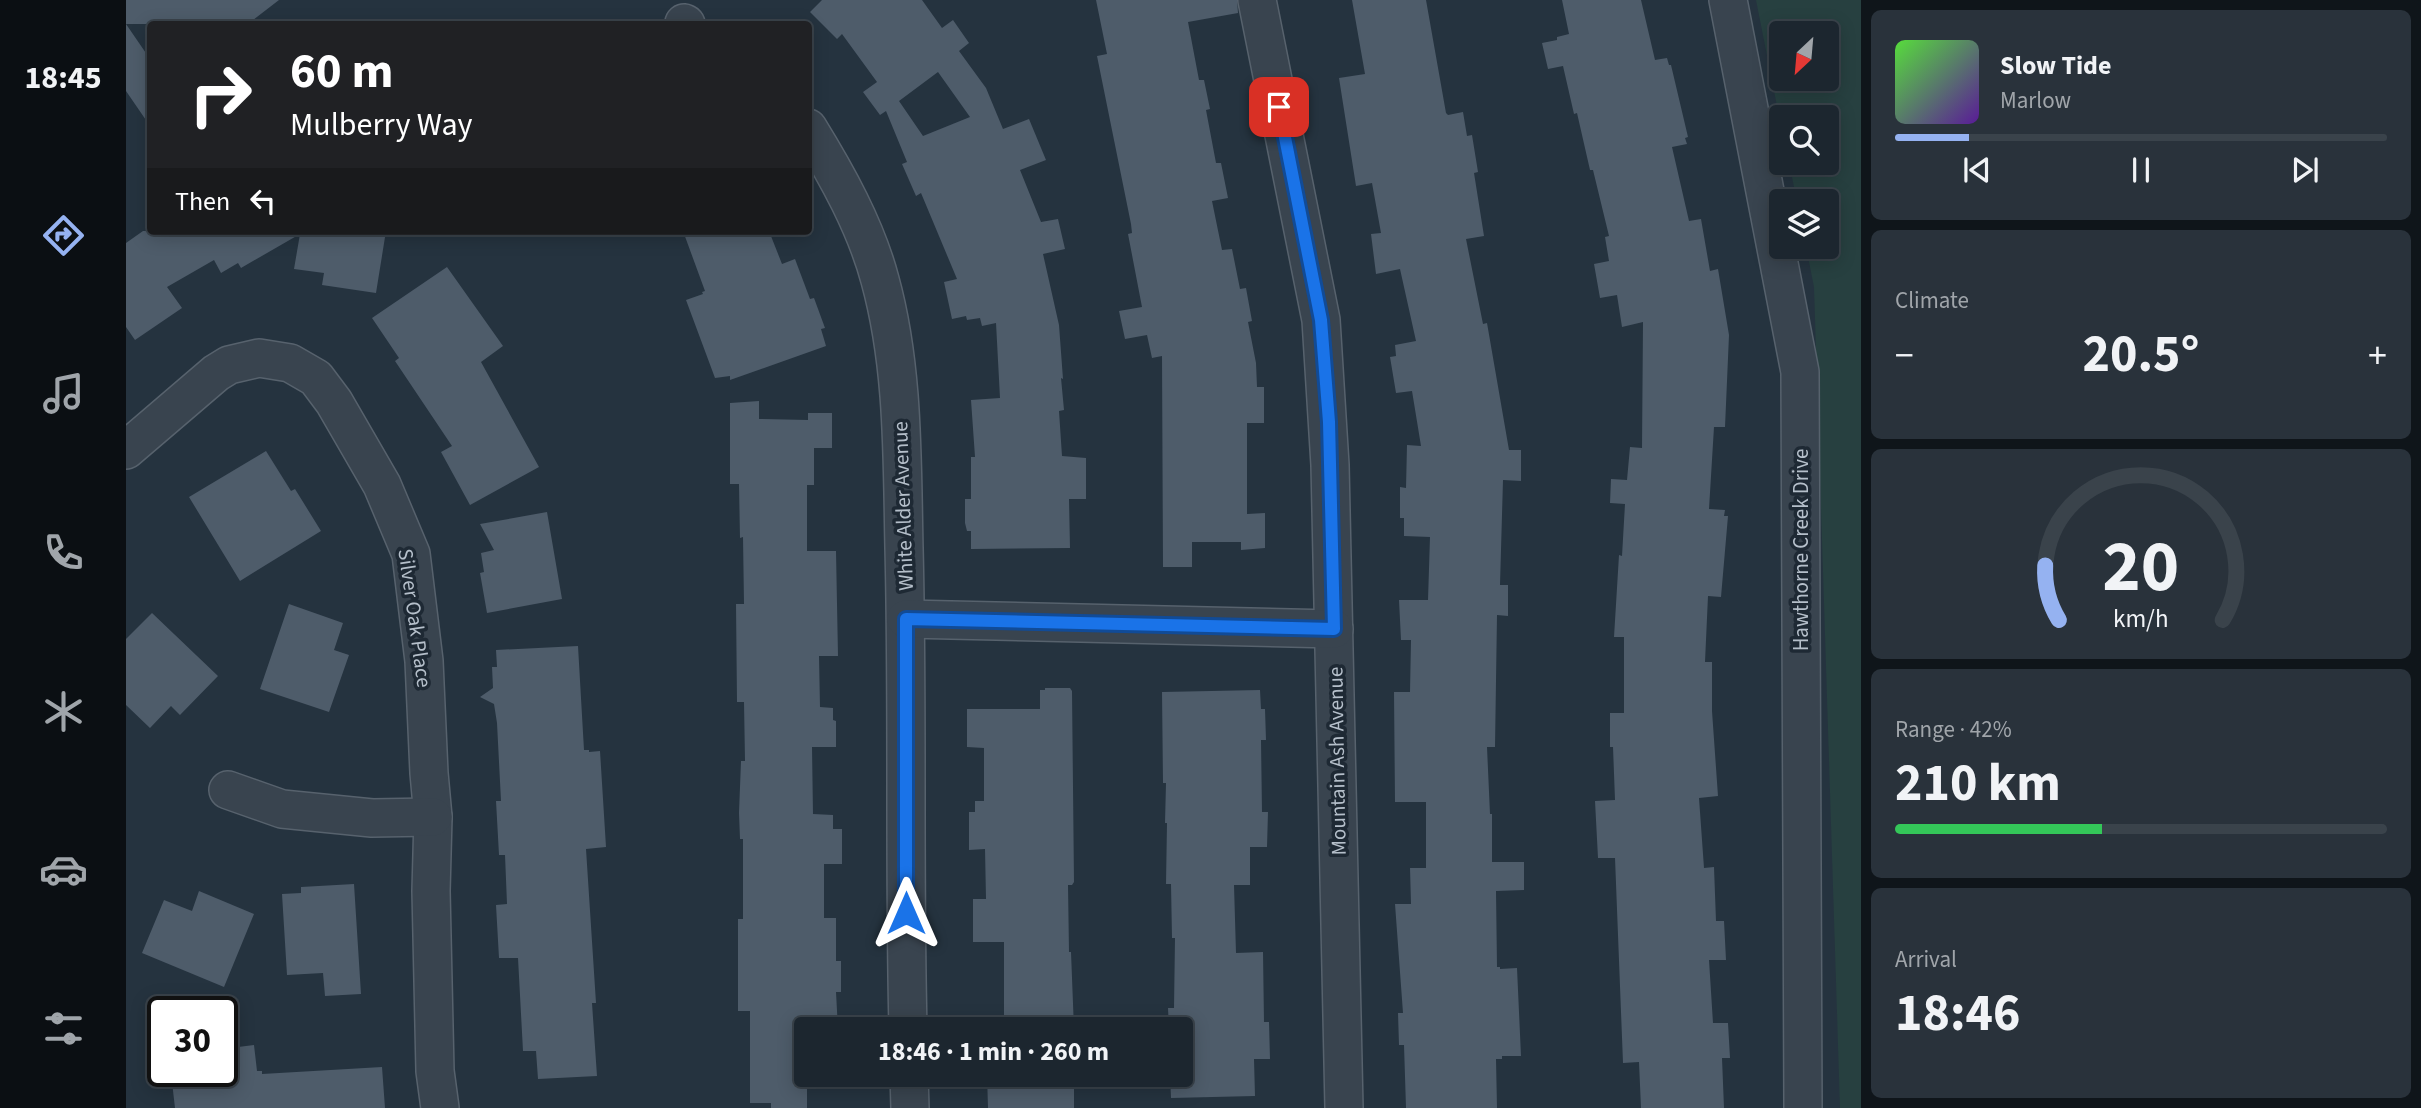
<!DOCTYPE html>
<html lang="en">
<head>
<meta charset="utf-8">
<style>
	:root { --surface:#1c262f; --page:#29323b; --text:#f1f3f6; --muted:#a0a5aa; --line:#3a434b; --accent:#95b2f1 }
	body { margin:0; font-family:"Source Sans 3",sans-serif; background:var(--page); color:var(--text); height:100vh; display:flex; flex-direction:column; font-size:26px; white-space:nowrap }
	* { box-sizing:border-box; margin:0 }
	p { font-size:23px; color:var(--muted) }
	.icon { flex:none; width:38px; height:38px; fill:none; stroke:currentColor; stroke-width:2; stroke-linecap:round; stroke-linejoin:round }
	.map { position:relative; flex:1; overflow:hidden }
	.drawer { display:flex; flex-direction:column; gap:10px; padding:10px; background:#0f151a; width:560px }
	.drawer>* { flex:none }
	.guide { position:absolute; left:21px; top:21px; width:665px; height:214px; border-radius:7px; box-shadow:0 4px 18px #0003,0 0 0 2px var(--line); background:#202124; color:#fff; overflow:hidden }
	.needle { width:46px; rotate:206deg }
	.fabs { position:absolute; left:1643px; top:21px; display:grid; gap:14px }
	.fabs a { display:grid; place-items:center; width:70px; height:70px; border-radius:7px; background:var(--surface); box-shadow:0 4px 18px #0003,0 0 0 2px var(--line); font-size:35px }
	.speed { position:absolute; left:21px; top:996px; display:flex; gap:14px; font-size:35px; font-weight:700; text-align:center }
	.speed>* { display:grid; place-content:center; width:91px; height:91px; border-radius:50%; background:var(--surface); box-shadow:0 4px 18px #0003,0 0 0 2px var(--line); line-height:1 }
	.speed .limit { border:4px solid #111; border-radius:10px; background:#fff; color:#111 }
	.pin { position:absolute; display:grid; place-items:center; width:60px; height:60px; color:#fff; margin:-30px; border-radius:14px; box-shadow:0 4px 10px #0006 }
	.me { position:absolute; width:77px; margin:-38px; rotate:0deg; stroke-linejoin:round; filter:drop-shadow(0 0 5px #0008) }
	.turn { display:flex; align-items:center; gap:24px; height:147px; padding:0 28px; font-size:32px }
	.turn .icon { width:91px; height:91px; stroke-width:2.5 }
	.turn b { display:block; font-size:49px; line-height:60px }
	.then { display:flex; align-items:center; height:66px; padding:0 28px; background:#0003; gap:14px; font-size:26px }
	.big { font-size:52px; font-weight:700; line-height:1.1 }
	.drawer .card { flex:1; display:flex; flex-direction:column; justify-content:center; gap:10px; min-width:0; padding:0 24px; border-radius:10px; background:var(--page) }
	.drawer .dial { align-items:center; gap:0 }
	.dial svg { height:182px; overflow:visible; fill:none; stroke:var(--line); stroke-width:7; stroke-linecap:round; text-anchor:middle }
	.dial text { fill:var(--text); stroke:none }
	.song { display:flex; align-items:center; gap:21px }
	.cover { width:84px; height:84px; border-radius:10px; background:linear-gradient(135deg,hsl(110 70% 55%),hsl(270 70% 35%)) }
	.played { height:7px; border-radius:4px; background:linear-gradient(90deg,var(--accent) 15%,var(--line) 15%) }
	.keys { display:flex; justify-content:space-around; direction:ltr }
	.heat { display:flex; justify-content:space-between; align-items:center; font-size:38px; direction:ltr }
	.charge { height:10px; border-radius:5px; background:linear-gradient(90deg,#34c759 42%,var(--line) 0) }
	.trip { position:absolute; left:668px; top:1017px; width:399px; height:70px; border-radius:7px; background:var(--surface); box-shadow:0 4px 18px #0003,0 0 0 2px var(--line); font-weight:700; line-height:70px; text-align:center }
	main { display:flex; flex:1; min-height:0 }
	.dock { display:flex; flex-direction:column; width:126px; justify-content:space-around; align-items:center; background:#0b0f13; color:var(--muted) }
	.dock .icon { width:49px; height:49px }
	.dock .selected { color:var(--accent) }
	.dock b { font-size:32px; color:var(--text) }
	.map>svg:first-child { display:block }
	.green { fill:#274040; fill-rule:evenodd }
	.building { fill:#4e5c6a; fill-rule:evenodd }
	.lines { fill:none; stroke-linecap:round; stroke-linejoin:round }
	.minor-casing { stroke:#57626d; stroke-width:40 }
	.minor { stroke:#39444f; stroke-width:37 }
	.route-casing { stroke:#114b97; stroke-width:18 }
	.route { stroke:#1a73e8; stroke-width:12 }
	.labels { text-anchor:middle; stroke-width:7; stroke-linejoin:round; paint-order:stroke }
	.street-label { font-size:21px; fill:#b5bfca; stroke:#1e2934 }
</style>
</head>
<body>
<main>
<nav class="dock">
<b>18:45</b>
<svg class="icon selected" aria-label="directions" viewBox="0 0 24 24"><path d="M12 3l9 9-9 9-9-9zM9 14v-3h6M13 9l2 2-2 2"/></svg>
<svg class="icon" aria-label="music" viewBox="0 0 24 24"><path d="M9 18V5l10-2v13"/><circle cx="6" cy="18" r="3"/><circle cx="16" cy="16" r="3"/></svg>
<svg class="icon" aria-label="phone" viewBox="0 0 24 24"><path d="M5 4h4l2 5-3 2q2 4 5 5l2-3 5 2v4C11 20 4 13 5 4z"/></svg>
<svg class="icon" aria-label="climate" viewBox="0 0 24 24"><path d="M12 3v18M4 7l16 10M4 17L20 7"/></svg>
<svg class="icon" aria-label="car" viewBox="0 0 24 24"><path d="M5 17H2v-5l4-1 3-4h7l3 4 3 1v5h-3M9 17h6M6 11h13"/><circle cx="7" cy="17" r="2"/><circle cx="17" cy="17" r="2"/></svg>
<svg class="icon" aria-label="filters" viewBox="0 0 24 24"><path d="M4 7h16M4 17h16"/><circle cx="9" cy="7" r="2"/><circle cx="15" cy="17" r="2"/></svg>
</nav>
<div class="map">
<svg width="1735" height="1108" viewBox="0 0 1735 1108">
	<rect width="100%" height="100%" fill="#25333f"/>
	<path class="green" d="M1630 0H1735V1108H1714L1688 287 1680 247H1701V201H1671L1663 163H1701V117H1656L1655 126ZM1656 33H1701V79H1656Z"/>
	<g class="building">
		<path d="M0 0H153L122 24H0L24 59V126L0 91Z"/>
		<path d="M696 0H796L816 28 827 20 843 43 833 51 860 88 877 129 903 119 920 160 894 170 915 222 932 219 939 249 917 254 933 325 937 379 935 378 938 410 933 411 936 456 960 458V499H943L944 548 845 549V531H841L839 523V499H845V457H849L845 400 874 398 870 323 856 326 854 318 841 320 840 316 826 319 818 282 831 279 795 193 790 196 776 164 781 162 760 111 754 115 737 92 751 82 716 34 711 39 684 12ZM812 72 844 117 797 136 773 101Z"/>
		<path d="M970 0H1111L1112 13 1062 22 1073 80H1078L1084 109 1080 110 1090 163H1095L1102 198 1086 201 1096 250 1106 249 1114 289 1120 288 1126 321 1122 322 1130 363 1131 387H1138V423H1121V514L1139 513V548L1115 550V542H1066V567H1037L1036 356 1026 358 1021 335 999 339 993 311 1016 307 1002 234 1006 233 1005 224 971 56 981 54Z"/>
		<path d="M1226 0H1300L1320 113 1322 115 1337 112 1341 136 1346 135 1352 172 1348 173 1358 236 1340 239 1357 324 1361 323 1383 450H1395V481L1377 480 1374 585H1382V616L1371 615 1369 747H1361L1364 814H1366V862H1398V890L1370 891 1371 967H1374V969L1391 968 1395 1056H1376V1059H1370L1371 1108H1280L1278 1045H1273L1272 1013H1277L1269 904H1285L1284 868H1300V802H1269L1268 692H1284L1285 640H1275L1273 600H1302L1304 537 1278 536V518H1274V487L1280 488 1281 445 1295 446 1286 391 1270 393 1264 357 1270 356 1269 345 1290 341 1274 269 1250 274 1245 234 1255 233 1246 183 1230 186 1213 78 1239 74Z"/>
		<path d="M1436 0H1515L1529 60 1541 58 1543 65H1545L1562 137 1559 138 1561 144 1546 147 1563 221 1575 219 1584 271 1592 269 1603 335 1599 427H1588L1583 509 1599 510 1598 516H1602L1595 597 1582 596 1579 662H1586V711L1592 796 1573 798 1578 868 1588 867 1590 921H1598L1600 960H1583L1587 1023H1602L1604 1058H1596L1598 1108H1515L1513 1062 1497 1063 1489 858H1472L1469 801 1489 800 1487 747H1484V713H1498V637H1488L1493 555 1496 556 1499 504 1484 503 1485 479 1501 480 1504 447 1516 448 1517 322 1496 327 1491 295 1474 298 1468 264 1483 261 1479 237 1483 236 1467 170H1464L1451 113 1448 114 1437 66 1422 69 1416 43 1431 40V37L1443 34Z"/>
		<path d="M17 231H260L250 293 196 285 198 273 168 269 174 234 115 268 112 263 95 273 88 260 41 287 56 308 9 340 0 327V243Z"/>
		<path d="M557 231H643L656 264 669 259 684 299 688 298 699 328 695 329 700 346 604 380V376L589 378 560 300 577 294 576 292 579 291Z"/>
		<path d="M321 267 377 346 355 362 413 467 344 505 315 452 326 446 269 361 273 358 246 318Z"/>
		<path d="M633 401V419L682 420V413H706V448H688V485H681V551H710L712 656H693L694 707 707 708V720L710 721V747H686L687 814 707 815V829H716V864H698V918H710V961H715V992H710L712 1029H681V1108H645V1103H624V1011H612V919H617V839H614L613 813 615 761H619L618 702H611L610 604H618L617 537 614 538 613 484H604V403Z"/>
		<path d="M140 451 165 491 169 489 195 531 114 581 63 497Z"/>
		<path d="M421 512 436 599 361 613 354 573 358 572 355 553 368 550 354 524Z"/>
		<path d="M163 604 217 623 208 650 223 655 203 712 134 689Z"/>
		<path d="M26 613 92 676 54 715 45 706 24 728 0 705V639Z"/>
		<path d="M452 646 458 750H463V752L474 751 480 847 460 849 470 1003H466L471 1076 412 1079 410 1051H397L392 958H373L370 905 381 904 379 855H373L370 801H375L371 723 368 704 354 697 367 688 366 667H371L370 650Z"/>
		<path d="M919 688H944L946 691 948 882 946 885H942L943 952H945L948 1029H861V1020H878V942H847V899H860L859 849 843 850V812H849V801H858V748L841 747V709H914V690H919Z"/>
		<path d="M1134 690 1135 709H1139L1140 740H1135L1136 812H1142L1141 847H1124V885H1108L1110 953 1137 952 1138 1022H1143L1144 1059H1128L1129 1096 1045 1098 1044 1074H1055V1029H1043L1042 1008H1048L1049 938H1046L1045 884H1040L1041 823H1039L1040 783H1037L1036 692Z"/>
		<path d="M228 884 235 994 199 996 197 973 161 975 156 894 175 893V887Z"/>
		<path d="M73 891 128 914 98 987 16 953 38 900 66 911Z"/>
		<path d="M128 1045 131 1071H136V1074L256 1067 259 1108H49L46 1082 76 1078 75 1071H96V1049Z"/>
		<path d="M861 1074H948V1108H862Z"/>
	</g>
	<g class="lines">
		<defs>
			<g id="minor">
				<path d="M1131 0 1195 320 1204 465 1218 1108"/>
				<path d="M1602 0 1674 372 1677 1108"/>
				<path d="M558 23 560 24"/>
				<path d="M682 128C711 175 740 227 754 280 778 367 776 459 778 548 782 708 778 869 782 1029"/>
				<path d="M0 450 90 373 103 365 133 358 164 363 190 378 208 402 256 485 285 554 298 661 303 773 307 817 305 891 309 1071 314 1108"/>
				<path d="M780 619 1208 629"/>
				<path d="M102 790 156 809 246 818 307 817"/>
				<path d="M783 1074 784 1108"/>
			</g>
		</defs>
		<use href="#minor" class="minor-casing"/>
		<use href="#minor" class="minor"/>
	</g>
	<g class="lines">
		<defs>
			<path id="route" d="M780 913V619L1208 629 1203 422 1195 320 1153 107"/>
		</defs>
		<use href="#route" class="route-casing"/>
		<use href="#route" class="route"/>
	</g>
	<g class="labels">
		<g class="street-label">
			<text transform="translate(777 506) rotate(-92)" y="7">White Alder Avenue</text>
			<text transform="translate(1675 550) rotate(-90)" y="7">Hawthorne Creek Drive</text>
			<text transform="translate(289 618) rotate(82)" y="7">Silver Oak Place</text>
			<text transform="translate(1211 761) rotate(-91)" y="7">Mountain Ash Avenue</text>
		</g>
	</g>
</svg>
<div class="fabs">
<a><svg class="needle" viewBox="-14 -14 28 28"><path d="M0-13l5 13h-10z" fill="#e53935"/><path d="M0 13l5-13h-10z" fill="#a0a5aa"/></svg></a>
<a><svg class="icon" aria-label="search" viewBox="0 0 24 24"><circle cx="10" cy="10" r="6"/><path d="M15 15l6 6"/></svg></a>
<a><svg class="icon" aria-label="layers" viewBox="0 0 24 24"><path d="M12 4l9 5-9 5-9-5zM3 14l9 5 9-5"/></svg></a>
</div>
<div class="speed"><div class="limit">30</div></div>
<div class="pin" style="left:1153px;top:107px;background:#d93025"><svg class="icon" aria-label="arrive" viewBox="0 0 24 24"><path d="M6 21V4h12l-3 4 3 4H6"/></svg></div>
<svg class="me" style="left:780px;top:913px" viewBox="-20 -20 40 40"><path d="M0-17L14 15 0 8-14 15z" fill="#1a73e8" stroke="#fff" stroke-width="4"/></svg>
<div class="trip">18:46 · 1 min · 260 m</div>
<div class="guide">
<div class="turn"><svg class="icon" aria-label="right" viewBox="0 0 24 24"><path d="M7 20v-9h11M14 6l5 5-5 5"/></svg><div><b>60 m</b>Mulberry Way</div></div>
<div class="then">Then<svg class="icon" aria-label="left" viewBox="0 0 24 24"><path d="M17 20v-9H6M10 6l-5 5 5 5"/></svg></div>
</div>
</div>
<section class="drawer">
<div class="card">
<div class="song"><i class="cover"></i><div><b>Slow Tide</b><p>Marlow</p></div></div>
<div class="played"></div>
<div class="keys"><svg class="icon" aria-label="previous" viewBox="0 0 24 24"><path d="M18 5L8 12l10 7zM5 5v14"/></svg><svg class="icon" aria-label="pause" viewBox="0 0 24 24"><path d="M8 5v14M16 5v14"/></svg><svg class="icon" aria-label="next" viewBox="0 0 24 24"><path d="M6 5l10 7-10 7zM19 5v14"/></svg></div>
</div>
<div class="card"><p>Climate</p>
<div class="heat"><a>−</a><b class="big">20.5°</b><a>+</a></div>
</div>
<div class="card dial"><svg viewBox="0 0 100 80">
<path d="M14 69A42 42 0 1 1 86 69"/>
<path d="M14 69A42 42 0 0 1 8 45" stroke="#95b2f1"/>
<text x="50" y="56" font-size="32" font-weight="700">20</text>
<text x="50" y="72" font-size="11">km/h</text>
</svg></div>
<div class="card"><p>Range · 42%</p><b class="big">210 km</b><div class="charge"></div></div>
<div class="card"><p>Arrival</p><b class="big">18:46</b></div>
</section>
</main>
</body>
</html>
